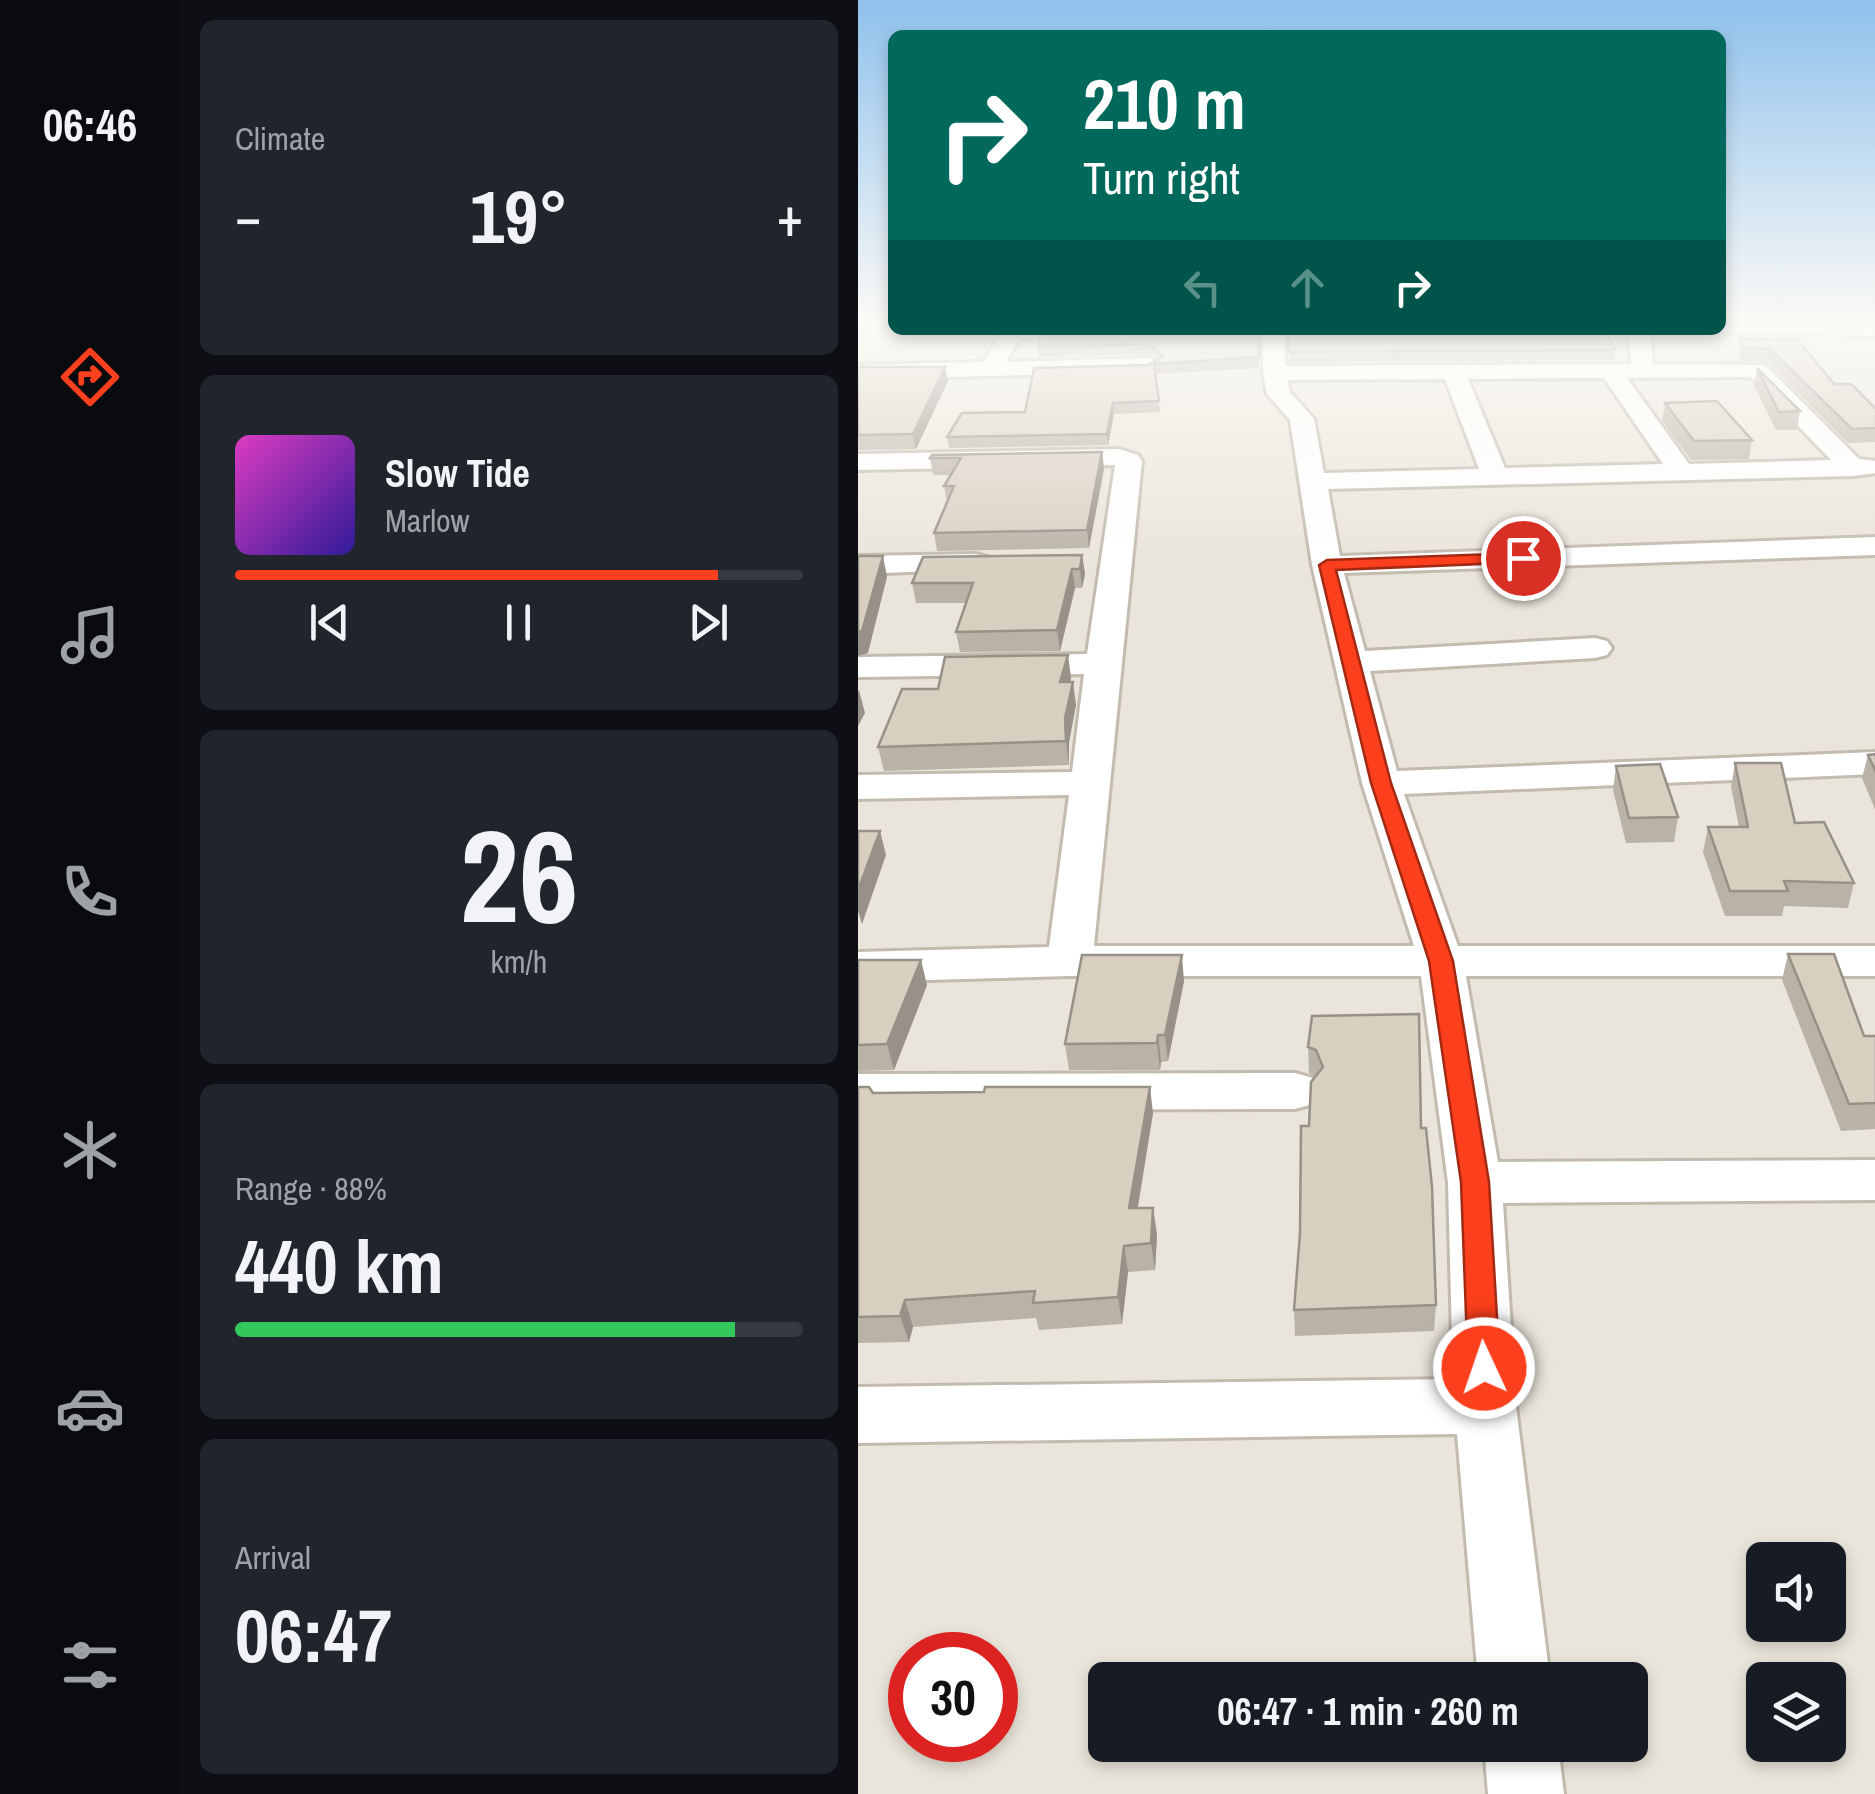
<!DOCTYPE html>
<html lang="en">
<head>
<meta charset="utf-8">
<style>
	:root { --surface:#171b24; --page:#20242c; --text:#f1f3f6; --muted:#9ea1a6; --line:#363941; --accent:#fc3f1d }
	body { margin:0; font-family:"Archivo Narrow",sans-serif; background:var(--page); color:var(--text); height:100vh; display:flex; flex-direction:column; font-size:38px; white-space:nowrap }
	* { box-sizing:border-box; margin:0 }
	p { font-size:32px; color:var(--muted) }
	.icon { flex:none; width:55px; height:55px; fill:none; stroke:currentColor; stroke-width:2; stroke-linecap:round; stroke-linejoin:round }
	.map { position:relative; flex:1; overflow:hidden }
	.side { display:flex; flex-direction:column; gap:20px; padding:20px; background:#0d0f14; width:678px }
	.side>* { flex:none }
	.guide { position:absolute; left:30px; top:30px; width:838px; height:305px; border-radius:15px; box-shadow:0 5px 15px #0003; background:#00695c; color:#fff; overflow:hidden }
	.tools { position:absolute; left:888px; top:1542px; display:grid; gap:20px }
	.tools a { display:grid; place-items:center; width:100px; height:100px; border-radius:15px; background:var(--surface); box-shadow:0 5px 15px #0003; font-size:50px }
	.speed { position:absolute; left:30px; top:1632px; display:flex; gap:20px; font-size:50px; font-weight:700; text-align:center }
	.speed>* { display:grid; place-content:center; width:130px; height:130px; border-radius:50%; background:var(--surface); box-shadow:0 5px 15px #0003; line-height:1 }
	.speed .limit { border:15px solid #d22; background:#fff; color:#111 }
	.pin { position:absolute; display:grid; place-items:center; width:85px; height:85px; color:#fff; margin:-42px; border:5px solid #fff; border-radius:50%; box-shadow:0 2px 10px #0007 }
	.me { position:absolute; width:110px; margin:-55px; rotate:357deg; stroke-linejoin:round; filter:drop-shadow(0 0 8px #0008) }
	.turn { display:flex; align-items:center; gap:35px; height:210px; padding:0 30px; font-size:45px }
	.turn .icon { width:130px; height:130px; stroke-width:2.5 }
	.turn b { display:block; font-size:70px; line-height:85px }
	.lanes { display:flex; align-items:center; height:95px; padding:0 30px; background:#0003; justify-content:center; gap:50px; direction:ltr }
	.lanes .off { opacity:.35 }
	.big { font-size:75px; font-weight:700; line-height:1.1 }
	.side .widget { flex:1; display:flex; flex-direction:column; justify-content:center; gap:15px; min-width:0; padding:0 35px; border-radius:15px; background:var(--page) }
	.side .dial { align-items:center; gap:0 }
	.dial b { font-size:130px; line-height:1 }
	.song { display:flex; align-items:center; gap:30px }
	.cover { width:120px; height:120px; border-radius:15px; background:linear-gradient(135deg,hsl(310 70% 55%),hsl(250 70% 35%)) }
	.played { height:10px; border-radius:5px; background:linear-gradient(90deg,var(--accent) 85%,var(--line) 85%) }
	.keys { display:flex; justify-content:space-around; direction:ltr }
	.heat { display:flex; justify-content:space-between; align-items:center; font-size:55px; direction:ltr }
	.charge { height:15px; border-radius:8px; background:linear-gradient(90deg,#34c759 88%,var(--line) 0) }
	.trip { position:absolute; left:230px; top:1662px; width:560px; height:100px; border-radius:15px; background:var(--surface); box-shadow:0 5px 15px #0003; font-weight:700; line-height:100px; text-align:center }
	main { display:flex; flex:1; min-height:0 }
	.tabs { display:flex; flex-direction:column; width:180px; justify-content:space-around; align-items:center; background:#090b0e; color:var(--muted) }
	.tabs .icon { width:70px; height:70px }
	.tabs .active { color:var(--accent) }
	.tabs b { font-size:45px; color:var(--text) }
	.map>svg:first-child { display:block }
	.residential { fill:#eae5da; fill-rule:evenodd }
	.lines { fill:none; stroke-linecap:round; stroke-linejoin:round }
	.minor-casing { stroke:#c2bbae; stroke-width:6 }
	.minor { fill:#fff; fill-rule:evenodd }
	.wall { fill:#bab2a6 }
	.shaded-wall { fill:#979187 }
	.building { fill:#d8cfc1; stroke:#979187; stroke-width:2.5 }
	.route { fill:#fc3f1d; stroke:#a42913; stroke-width:2.5 }
</style>
</head>
<body>
<main>
<nav class="tabs">
<b>06:46</b>
<svg class="icon active" aria-label="directions" viewBox="0 0 24 24"><path d="M12 3l9 9-9 9-9-9zM9 14v-3h6M13 9l2 2-2 2"/></svg>
<svg class="icon" aria-label="music" viewBox="0 0 24 24"><path d="M9 18V5l10-2v13"/><circle cx="6" cy="18" r="3"/><circle cx="16" cy="16" r="3"/></svg>
<svg class="icon" aria-label="phone" viewBox="0 0 24 24"><path d="M5 4h4l2 5-3 2q2 4 5 5l2-3 5 2v4C11 20 4 13 5 4z"/></svg>
<svg class="icon" aria-label="climate" viewBox="0 0 24 24"><path d="M12 3v18M4 7l16 10M4 17L20 7"/></svg>
<svg class="icon" aria-label="car" viewBox="0 0 24 24"><path d="M5 17H2v-5l4-1 3-4h7l3 4 3 1v5h-3M9 17h6M6 11h13"/><circle cx="7" cy="17" r="2"/><circle cx="17" cy="17" r="2"/></svg>
<svg class="icon" aria-label="filters" viewBox="0 0 24 24"><path d="M4 7h16M4 17h16"/><circle cx="9" cy="7" r="2"/><circle cx="15" cy="17" r="2"/></svg>
</nav>
<section class="side">
<div class="widget"><p>Climate</p>
<div class="heat"><a>−</a><b class="big">19°</b><a>+</a></div>
</div>
<div class="widget">
<div class="song"><i class="cover"></i><div><b>Slow Tide</b><p>Marlow</p></div></div>
<div class="played"></div>
<div class="keys"><svg class="icon" aria-label="previous" viewBox="0 0 24 24"><path d="M18 5L8 12l10 7zM5 5v14"/></svg><svg class="icon" aria-label="pause" viewBox="0 0 24 24"><path d="M8 5v14M16 5v14"/></svg><svg class="icon" aria-label="next" viewBox="0 0 24 24"><path d="M6 5l10 7-10 7zM19 5v14"/></svg></div>
</div>
<div class="widget dial"><b>26</b><p>km/h</p></div>
<div class="widget"><p>Range · 88%</p><b class="big">440 km</b><div class="charge"></div></div>
<div class="widget"><p>Arrival</p><b class="big">06:47</b></div>
</section>
<div class="map">
<svg width="1018" height="1794" viewBox="0 0 1018 1794">
	<rect width="100%" height="100%" fill="#f6f3ec"/>
	<path class="residential" d="M0 319H35V330H862L863 319H1017V1794H0ZM905 1560H970V1625H905ZM52 1655H138V1740H52ZM248 1680H772V1745H248ZM905 1680H970V1745H905Z"/>
	<g class="lines">
		<defs>
			<g id="minor">
				<path d="M862 322 1018 324V336L855 332 853 330H862Z"/>
				<path d="M145 330H264L253 336 161 339 148 362 291 358 302 365 291 372 0 379V365L125 362Z"/>
				<path d="M405 330H427V366L773 364 770 330H792L795 364 907 365 1001 459 1018 461V473L995 476 470 489 482 556 1018 537V555L486 573 507 651 737 638 749 641 754 648 749 655 737 658 512 671 539 771 1018 752V774L546 794 600 946H1018V976H608L640 1162 1018 1160V1200L645 1203 658 1406 692 1680H620L599 1434 0 1443V1387L595 1379 590 1183 563 976H212L0 982V952L191 947 211 795 0 799V775L214 772 226 674 0 677V657L229 654 257 465 0 470V454L261 449 280 455 284 461 236 946H556L504 783 454 565 432 420 409 394 405 373ZM893 377 973 460 831 464 769 378ZM746 378 805 464 647 468 610 379ZM587 379 621 469 466 473 456 419 432 392 429 380Z"/>
				<path d="M118 554 129 557 133 563 129 569 0 574V556Z"/>
				<path d="M437 1073 455 1078 462 1091 455 1104 437 1109 0 1110V1074Z"/>
				<path d="M626 1745H700L706 1794H630Z"/>
			</g>
		</defs>
		<use href="#minor" class="minor-casing"/>
		<use href="#minor" class="minor"/>
	</g>
	<g class="wall">
		<path d="M401 330V368L297 374 302 412 256 414 250 445 91 448 89 437 167 412 290 365 298 360 291 354 181 357 180 347Z"/>
		<path d="M430 330 758 350 756 360 431 362Z"/>
		<path d="M882 339 940 340 976 384 1018 409V442L990 443 910 362 884 361 880 353Z"/>
		<path d="M0 367H87L90 381 58 449 0 450Z"/>
		<path d="M899 368 942 411 939 430H918L896 386Z"/>
		<path d="M807 403 894 440 891 459 833 460 804 421Z"/>
		<path d="M244 452 246 469 231 548 79 551 76 533 89 502 86 486 93 475H75L72 458Z"/>
		<path d="M224 555 227 574 224 588H217L202 651 102 652 98 632 108 603H58L54 583Z"/>
		<path d="M213 678 212 682 218 705 211 742V765L26 771 20 747 80 689Z"/>
		<path d="M1010 755 1018 772V812L1004 778Z"/>
		<path d="M877 763 996 883 990 908 926 906 924 916H867L845 852 850 827H881L873 787Z"/>
		<path d="M758 766 820 817 816 842 768 843 755 790Z"/>
		<path d="M930 954 1006 1036H1018V1129L983 1131 924 980Z"/>
		<path d="M0 960 69 985 36 1070 0 1071Z"/>
		<path d="M326 981 310 1061 303 1062 302 1070H211L207 1044Z"/>
		<path d="M454 1016 563 1128 578 1305 576 1331 437 1336 436 1310 451 1126 457 1076 451 1073 450 1047Z"/>
		<path d="M0 1087 15 1093 295 1113 280 1208H295L299 1235 297 1270 270 1272 264 1324 181 1330 178 1318 55 1327 51 1342 0 1343Z"/>
	</g>
	<g class="shaded-wall">
		<path d="M87 367 90 381 58 449 55 434Z"/>
		<path d="M255 403 256 414 250 445 249 434Z"/>
		<path d="M244 452 246 469 231 548 229 530Z"/>
		<path d="M224 555 227 574 224 588 222 569Z"/>
		<path d="M25 556 29 577 10 653 0 656V632Z"/>
		<path d="M214 569 217 588 202 651 199 630Z"/>
		<path d="M210 655 213 678 205 705 202 682Z"/>
		<path d="M215 682 218 705 211 742V765L208 741 207 718Z"/>
		<path d="M1 690 7 713 0 726V692Z"/>
		<path d="M22 831 28 855 4 924 0 911V890Z"/>
		<path d="M324 955 326 981 310 1061 307 1035Z"/>
		<path d="M63 960 69 985 36 1070 29 1044Z"/>
		<path d="M300 1035 303 1062 302 1070 299 1043Z"/>
		<path d="M292 1087 295 1113 275 1235 271 1208Z"/>
		<path d="M295 1208 299 1235 297 1270 293 1243Z"/>
		<path d="M266 1246 270 1272 264 1324 260 1297Z"/>
		<path d="M47 1300 55 1327 51 1342 42 1316Z"/>
	</g>
	<g class="building">
		<path d="M241 330H401V357L296 364 301 401 255 403 249 434 89 437 104 413 167 412 176 368 290 365 305 356 290 344 180 347 183 332Z"/>
		<path d="M430 330H745L758 350 430 352Z"/>
		<path d="M882 339 940 340 976 384H993L1018 409V428L994 429 912 349 886 348Z"/>
		<path d="M0 367H87L55 434 0 435Z"/>
		<path d="M899 368 942 411 921 412Z"/>
		<path d="M859 401 894 440 836 441 807 403Z"/>
		<path d="M244 452 229 530 76 533 96 486H86L103 458H72L74 455Z"/>
		<path d="M224 555 222 569H214L199 630 98 632 115 583H54L65 557Z"/>
		<path d="M0 556H25L4 631 0 632Z"/>
		<path d="M210 655 202 682H215L207 718 208 741 20 747 44 689H80L87 657Z"/>
		<path d="M1018 754V772L1010 755Z"/>
		<path d="M877 763H923L937 823 966 822 996 883 926 881 930 891H872L850 827H890Z"/>
		<path d="M802 764 820 817 771 818 758 766Z"/>
		<path d="M0 831H22L0 890Z"/>
		<path d="M930 954H976L1006 1036H1018V1103L991 1104Z"/>
		<path d="M224 955H324L307 1035H300L299 1043 207 1044Z"/>
		<path d="M0 960H63L29 1044 0 1045Z"/>
		<path d="M561 1014 563 1128H568L574 1187 578 1305 436 1310 442 1233 443 1126H451L453 1082 465 1067 458 1050 450 1047 454 1016Z"/>
		<path d="M0 1087H11L15 1093 126 1092 127 1087H292L271 1208H295L293 1243 266 1246 260 1297 175 1303 177 1291 47 1300 42 1316 0 1317Z"/>
	</g>
	<linearGradient id="sky" x2="0" y2="1"><stop stop-color="#8fc1ec"/><stop offset="0.56" stop-color="#fbfaf6"/><stop offset="1" stop-color="#fbfaf6" stop-opacity="0"/></linearGradient>
	<rect width="1018" height="570" fill="url(#sky)"/>
	<path class="route" d="M665 553 673 558 671 562 478 570 533 783 595 961 631 1182 642 1368 637 1378 626 1383 614 1378 610 1368 603 1182 571 961 513 783 461 565 469 560Z"/>
</svg>
<div class="tools">
<a><svg class="icon" aria-label="sound" viewBox="0 0 24 24"><path d="M4 9h4l5-4v14l-5-4H4zM17 9q2 3 0 6"/></svg></a>
<a><svg class="icon" aria-label="layers" viewBox="0 0 24 24"><path d="M12 4l9 5-9 5-9-5zM3 14l9 5 9-5"/></svg></a>
</div>
<div class="speed"><div class="limit">30</div></div>
<div class="pin" style="left:665px;top:558px;background:#d93025"><svg class="icon" aria-label="arrive" viewBox="0 0 24 24"><path d="M6 21V4h12l-3 4 3 4H6"/></svg></div>
<svg class="me" style="left:626px;top:1368px" viewBox="-20 -20 40 40"><circle r="17" fill="#fc3f1d" stroke="#fff" stroke-width="3"/><path d="M0-11L8 9 0 5-8 9z" fill="#fff"/></svg>
<div class="trip">06:47 · 1 min · 260 m</div>
<div class="guide">
<div class="turn"><svg class="icon" aria-label="right" viewBox="0 0 24 24"><path d="M7 20v-9h11M14 6l5 5-5 5"/></svg><div><b>210 m</b>Turn right</div></div>
<div class="lanes"><svg class="icon off" aria-label="left" viewBox="0 0 24 24"><path d="M17 20v-9H6M10 6l-5 5 5 5"/></svg><svg class="icon off" aria-label="ahead" viewBox="0 0 24 24"><path d="M12 20V5M6 11l6-6 6 6"/></svg><svg class="icon" aria-label="right" viewBox="0 0 24 24"><path d="M7 20v-9h11M14 6l5 5-5 5"/></svg></div>
</div>
</div>
</main>
</body>
</html>
